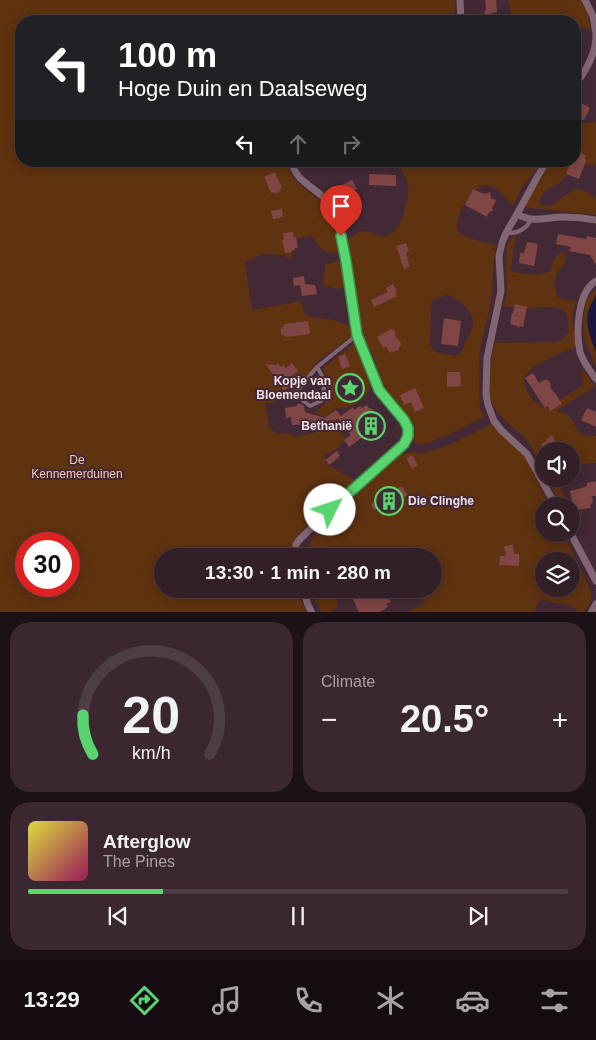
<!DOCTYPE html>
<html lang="en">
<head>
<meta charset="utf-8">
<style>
	:root { --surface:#321f28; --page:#3a2730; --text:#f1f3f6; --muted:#a8a2a8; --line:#4d3d45; --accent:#58d56f }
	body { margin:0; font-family:Helvetica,sans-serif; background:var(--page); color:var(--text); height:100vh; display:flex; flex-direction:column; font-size:19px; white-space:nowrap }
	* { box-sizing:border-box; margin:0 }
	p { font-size:16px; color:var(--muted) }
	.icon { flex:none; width:28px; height:28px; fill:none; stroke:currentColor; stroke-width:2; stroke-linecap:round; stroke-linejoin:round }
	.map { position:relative; height:612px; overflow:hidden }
	.side { display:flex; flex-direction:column; gap:10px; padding:10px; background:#1c1116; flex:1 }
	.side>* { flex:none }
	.hud { position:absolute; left:15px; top:15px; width:566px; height:152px; border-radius:20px; box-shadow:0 2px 12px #0003,0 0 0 1px var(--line); background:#202124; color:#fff; overflow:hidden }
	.fabs { position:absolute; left:535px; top:442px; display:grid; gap:10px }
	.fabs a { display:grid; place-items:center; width:45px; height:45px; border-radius:50%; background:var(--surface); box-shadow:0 2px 12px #0003,0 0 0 1px var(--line); font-size:25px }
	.speed { position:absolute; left:15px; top:532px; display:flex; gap:10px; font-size:25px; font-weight:700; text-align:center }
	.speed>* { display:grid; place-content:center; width:65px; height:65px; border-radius:50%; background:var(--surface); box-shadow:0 2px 12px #0003,0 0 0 1px var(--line); line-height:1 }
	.speed .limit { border:8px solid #d22; background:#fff; color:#111 }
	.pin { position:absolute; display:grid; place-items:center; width:42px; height:42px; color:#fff; margin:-51px -21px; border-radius:50% 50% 50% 0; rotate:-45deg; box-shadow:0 0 5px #0007 }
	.pin .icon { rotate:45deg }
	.me { position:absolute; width:55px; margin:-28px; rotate:49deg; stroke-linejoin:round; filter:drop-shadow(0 0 4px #0008) }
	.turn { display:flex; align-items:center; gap:18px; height:105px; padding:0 20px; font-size:22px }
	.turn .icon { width:65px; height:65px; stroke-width:2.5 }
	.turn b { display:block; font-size:35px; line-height:42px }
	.lanes { display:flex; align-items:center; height:48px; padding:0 20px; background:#0003; justify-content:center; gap:25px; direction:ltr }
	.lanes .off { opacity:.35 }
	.big { font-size:38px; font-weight:700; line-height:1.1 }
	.side .widget { flex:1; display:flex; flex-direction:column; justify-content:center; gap:8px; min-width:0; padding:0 18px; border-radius:20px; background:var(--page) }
	.side .dial { align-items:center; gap:0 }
	.dial svg { height:130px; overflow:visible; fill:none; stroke:var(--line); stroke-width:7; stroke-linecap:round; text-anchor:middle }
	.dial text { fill:var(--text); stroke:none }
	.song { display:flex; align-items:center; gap:15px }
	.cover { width:60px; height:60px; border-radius:8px; background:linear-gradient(135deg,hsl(60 70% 55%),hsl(330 70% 35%)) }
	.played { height:5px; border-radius:2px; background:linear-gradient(90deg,var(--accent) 25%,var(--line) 25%) }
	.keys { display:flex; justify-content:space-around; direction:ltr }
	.heat { display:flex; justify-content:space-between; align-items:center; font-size:28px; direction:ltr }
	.side .tiles { flex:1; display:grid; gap:10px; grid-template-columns:1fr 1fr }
	.widget:last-child { grid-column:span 2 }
	.trip { position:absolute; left:154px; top:548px; width:288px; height:50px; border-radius:25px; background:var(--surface); box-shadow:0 2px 12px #0003,0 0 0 1px var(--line); font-weight:700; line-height:50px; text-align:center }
	.dock { display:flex; height:80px; justify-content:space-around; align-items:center; background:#140c10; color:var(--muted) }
	.dock .icon { width:35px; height:35px }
	.dock .current { color:var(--accent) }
	.dock b { font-size:22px; color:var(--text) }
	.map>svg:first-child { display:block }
	.green { fill:#5f3210; fill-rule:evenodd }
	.water { fill:#1e1642 }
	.building { fill:#804645 }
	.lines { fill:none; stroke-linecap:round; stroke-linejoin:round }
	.service { stroke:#836673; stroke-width:4 }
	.minor { stroke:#836673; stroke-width:7 }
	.route-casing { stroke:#398a48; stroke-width:12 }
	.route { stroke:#58d56f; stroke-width:9 }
	.labels { text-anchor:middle; stroke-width:4; stroke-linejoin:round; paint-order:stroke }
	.poi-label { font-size:12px; font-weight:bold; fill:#f0dfe6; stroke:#422935; text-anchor:end }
	.park-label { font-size:12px; fill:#f9c9ad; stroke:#422935 }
</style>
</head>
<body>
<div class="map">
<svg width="596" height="613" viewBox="0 0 596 613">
	<rect width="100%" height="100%" fill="#422935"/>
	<g class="green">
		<path d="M0 0H455L454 21H21V161H287L291 175 298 183 326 206 333 220 341 252C323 256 320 248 311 235L291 240 293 257 285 258V255L262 254 245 262 252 310 301 301 306 316 334 320 349 326 352 336 322 358 315 364 312 371 297 387 295 391 285 393 272 403H265L269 428 278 434 288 433 295 437 326 430 338 429 329 418 314 413C334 400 328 388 323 368L354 343 371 386C368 398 349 411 337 408L331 412 339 424 338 429 344 436V440C340 447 334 452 326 454L325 458V463L345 475 356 480 303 530 294 540 290 550V556H162V589H297L306 612H0ZM26 544H69V586H26Z"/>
		<path d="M508 0H581L588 13 590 29 575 26V21H513Z"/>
		<path d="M575 120C583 124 588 123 596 122V165L584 164 575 160Z"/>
		<path d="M396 161H540L538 167 521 189 513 206C506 199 497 186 486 185 473 183 449 223 460 233 467 239 487 243 496 245 493 263 493 281 491 299 489 317 482 334 480 352 478 371 480 391 480 410L485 416 453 433 422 445 417 444 411 439V426L405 415 383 389 374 372 376 362 371 351 364 346 357 307 348 239C353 236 360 230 366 231 375 232 376 239 388 235 402 231 409 199 408 186 407 178 401 168 396 161ZM448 295C460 301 473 309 473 324 473 329 464 344 462 350L459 354 456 356 438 353 434 351 430 344 431 308 432 301 437 298Z"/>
		<path d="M552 161H572C570 166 568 172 565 177 558 187 540 189 539 203L542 205 551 206 574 189C583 190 589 192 596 198V215L524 207Z"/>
		<path d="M516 234 511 269 513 272C524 274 539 277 550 271 553 263 554 256 563 252L566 256C565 268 558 269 555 278 554 284 554 294 560 298 563 300 571 300 576 301L572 316 576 347C563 352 526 365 524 380 524 384 526 387 527 391 531 399 538 405 546 409L584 384 582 378 583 369 592 383 595 386 559 409 558 412C577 414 572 431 584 435 587 436 593 436 596 436V463C586 463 579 464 571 470V451H544V472C539 463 535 452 530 444 524 435 515 430 507 422 501 416 495 410 491 401 486 387 491 357 495 343L555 342 562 340 569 332C568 325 569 315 563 310 555 304 534 309 524 309 517 308 511 307 504 306L507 289 506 268 507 246 510 239Z"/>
		<path d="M341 261 344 288 338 289 323 285C322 280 325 270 325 264Z"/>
		<path d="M596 289C596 300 588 306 587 316 586 328 593 340 596 351 596 356 596 362 596 367L584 338 583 322 586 299Z"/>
		<path d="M491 424 526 457 549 506H544V534H563C569 545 593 588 591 599 591 604 587 608 584 612H579L573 607 543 600 538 601 535 612H406L423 604 422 595 419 589H432V556H306L310 544 315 535 398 454 416 452 422 454 451 444ZM544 561H571V589H544Z"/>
		<path d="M547 479H563L562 491 569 506H561Z"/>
		<path d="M310 589H333L338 605 332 612H321Z"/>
	</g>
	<path class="water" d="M596 296V352C588 331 582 317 596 296Z"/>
	<g class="building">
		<path d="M485 0H496L497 12 492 13 490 17 484 14 486 9Z"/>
		<path d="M581 103 590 108 584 120 575 115Z"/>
		<path d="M575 151 586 155 585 159 586 161 579 179 566 174 571 161H575Z"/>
		<path d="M275 172 282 188 280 189V191L275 194 274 192 271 193 264 177Z"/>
		<path d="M369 174 396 175V186L369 185Z"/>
		<path d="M352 180 357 189 351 192 352 194 344 198 339 188 343 186 342 185Z"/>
		<path d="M473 189 484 194 490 192 491 198 496 200 492 208 493 211 489 212 487 217 465 205Z"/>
		<path d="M282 209 283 217 273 219 271 211Z"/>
		<path d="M293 232 294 238 296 237 298 248H295V250L291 251 292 252 285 253 282 240 284 239 283 233Z"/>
		<path d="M558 234 586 239 587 236 596 238V265L590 255 569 251 571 247 556 244Z"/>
		<path d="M527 242 538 244 534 266 519 263 520 253H524Z"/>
		<path d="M406 243 409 251 406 253 408 259H407L410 266 404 269 396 246Z"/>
		<path d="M304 276 305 284 315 285 317 294 302 296 300 285 294 286 293 278Z"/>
		<path d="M393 284 397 291 395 292 397 296 374 307 371 300 388 292 386 288Z"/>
		<path d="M515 304 527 307 523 327 520 326 518 328 517 326 510 324 512 313H513Z"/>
		<path d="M444 318 461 321 458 346 441 344Z"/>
		<path d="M307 321 308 322 310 332 309 334 287 337 281 334V329L285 324Z"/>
		<path d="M391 329 394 330 395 332V335L398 340 400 341 401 344 399 348 400 349 393 352 392 351 390 353 386 346 383 348 377 337Z"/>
		<path d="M345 354 350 366 342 369 338 357Z"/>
		<path d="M278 363 281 367 284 365 286 368 292 363 298 371 286 380 290 386 284 391 266 364 276 365Z"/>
		<path d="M447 372H460L461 386 447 387Z"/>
		<path d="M533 373 539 383 544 380H548L551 384 550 387 555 394H556L562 404 550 411 548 406 545 408 525 378Z"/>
		<path d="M415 388 424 408 415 412 411 402 404 405 400 395Z"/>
		<path d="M297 404H301L304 406 305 412 325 418 336 410 341 416 353 407 354 410 360 406 362 408 367 405 370 409 371 408 379 416 378 420 381 424 380 425 382 428 374 433 372 431 370 432 349 447 344 440 351 435 338 419 326 421 323 427 317 425 318 424 292 425 291 417 286 418 285 408 297 406Z"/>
		<path d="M587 408 596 412V427L581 420Z"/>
		<path d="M552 435 560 451H545L541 444 547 441 546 439Z"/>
		<path d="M337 451 340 456 329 465 325 460Z"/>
		<path d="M412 455 418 465 412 469 406 458Z"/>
		<path d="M596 481V496H592L593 503 590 504 591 508 574 510 570 491 582 488 587 486V483Z"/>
		<path d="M402 486 408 495 402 498 403 502 383 516 377 508 375 510 371 505 379 498V497L388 492 394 488 395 490Z"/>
		<path d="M513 545 514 554H519V566L499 565 500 556H506L504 546Z"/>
		<path d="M319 546 327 548 325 556H316Z"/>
		<path d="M387 589H406L388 598 391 602 386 604 388 607 378 613H359L352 596 354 593H358L359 596 369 591 370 594 376 591 377 594Z"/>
	</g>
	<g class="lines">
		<g class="service">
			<path d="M506 233C517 234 527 229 531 219"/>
			<path d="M317 367C325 379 326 387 321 401L310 406 301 399 297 391 317 367 357 335"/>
		</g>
		<g class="minor">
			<path d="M460 0 461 21"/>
			<path d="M585 0 593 16 596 34"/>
			<path d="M575 85C585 72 596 53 596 36"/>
			<path d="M292 161C294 181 315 187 326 200 330 205 333 211 335 217 349 254 349 295 357 333 358 339 361 345 363 351 368 363 372 375 377 387 386 407 418 420 404 444L330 510 301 538 296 544 295 556"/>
			<path d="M547 161 539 174 517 214 506 233 502 243 499 256 501 291 487 358 486 394 488 405 494 421 502 431 527 454 556 506"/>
			<path d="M517 214C535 224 545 217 564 217 574 217 585 218 596 220"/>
			<path d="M596 281C577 292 576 333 580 352 583 362 590 371 596 379"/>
			<path d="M571 534 596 581"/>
			<path d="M303 589 308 605 312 613"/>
			<path d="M591 613 596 604"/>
		</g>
	</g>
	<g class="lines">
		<defs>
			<path id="route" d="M330 510 404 444 408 436V428L404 420 379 390 357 335 346 261 341 236"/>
		</defs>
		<use href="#route" class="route-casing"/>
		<use href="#route" class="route"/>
	</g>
	<defs>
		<symbol id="sight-ring" viewBox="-11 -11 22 22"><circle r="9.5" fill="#422935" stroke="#58d56f" stroke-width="1.5"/><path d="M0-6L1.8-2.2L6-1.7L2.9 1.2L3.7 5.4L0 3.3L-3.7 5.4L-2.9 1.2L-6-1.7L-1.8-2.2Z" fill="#58d56f"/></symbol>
		<symbol id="building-ring" viewBox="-11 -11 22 22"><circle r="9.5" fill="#422935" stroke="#58d56f" stroke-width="1.5"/><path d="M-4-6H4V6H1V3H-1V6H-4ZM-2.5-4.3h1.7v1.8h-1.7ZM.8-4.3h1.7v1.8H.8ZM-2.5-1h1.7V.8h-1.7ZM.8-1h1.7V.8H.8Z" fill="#58d56f"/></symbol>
	</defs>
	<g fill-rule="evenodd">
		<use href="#sight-ring" x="334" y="372" width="32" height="32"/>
		<use href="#building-ring" x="355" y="410" width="32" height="32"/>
		<use href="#building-ring" x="373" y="485" width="32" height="32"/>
	</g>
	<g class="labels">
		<g class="poi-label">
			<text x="331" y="385">Kopje van<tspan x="331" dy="14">Bloemendaal</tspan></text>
			<text x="352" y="430">Bethanië</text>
			<text x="408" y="505" text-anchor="start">Die Clinghe</text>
		</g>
		<g class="park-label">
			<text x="77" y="464">De<tspan x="77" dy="14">Kennemerduinen</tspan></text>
		</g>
	</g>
</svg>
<div class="fabs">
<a><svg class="icon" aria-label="sound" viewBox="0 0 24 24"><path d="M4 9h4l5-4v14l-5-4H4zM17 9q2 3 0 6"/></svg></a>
<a><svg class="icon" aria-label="search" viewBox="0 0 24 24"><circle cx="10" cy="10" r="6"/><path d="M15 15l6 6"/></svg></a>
<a><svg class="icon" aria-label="layers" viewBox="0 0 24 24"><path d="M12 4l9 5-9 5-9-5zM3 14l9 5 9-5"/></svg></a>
</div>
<div class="speed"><div class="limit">30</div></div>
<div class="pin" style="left:341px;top:236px;background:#d93025"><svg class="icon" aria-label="arrive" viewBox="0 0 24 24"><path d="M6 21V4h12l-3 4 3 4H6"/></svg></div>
<svg class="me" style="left:330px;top:510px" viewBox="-20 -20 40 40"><circle r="19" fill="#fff"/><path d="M0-13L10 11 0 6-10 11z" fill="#58d56f"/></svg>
<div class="trip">13:30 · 1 min · 280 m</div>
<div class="hud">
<div class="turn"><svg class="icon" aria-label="left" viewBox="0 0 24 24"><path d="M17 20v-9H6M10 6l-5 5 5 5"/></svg><div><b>100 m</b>Hoge Duin en Daalseweg</div></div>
<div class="lanes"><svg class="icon" aria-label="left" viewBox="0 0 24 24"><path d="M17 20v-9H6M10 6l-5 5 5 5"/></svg><svg class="icon off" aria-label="ahead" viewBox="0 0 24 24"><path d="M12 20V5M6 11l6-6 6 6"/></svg><svg class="icon off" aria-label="right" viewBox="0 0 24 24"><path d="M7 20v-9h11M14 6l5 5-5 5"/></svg></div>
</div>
</div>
<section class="side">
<div class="tiles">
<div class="widget dial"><svg viewBox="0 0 100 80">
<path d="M14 69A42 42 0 1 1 86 69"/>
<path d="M14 69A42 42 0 0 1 8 45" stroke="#58d56f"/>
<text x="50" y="56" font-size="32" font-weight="700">20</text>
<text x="50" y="72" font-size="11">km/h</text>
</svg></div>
<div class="widget"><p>Climate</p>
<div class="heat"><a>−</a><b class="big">20.5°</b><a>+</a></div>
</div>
<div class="widget">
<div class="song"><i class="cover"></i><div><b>Afterglow</b><p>The Pines</p></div></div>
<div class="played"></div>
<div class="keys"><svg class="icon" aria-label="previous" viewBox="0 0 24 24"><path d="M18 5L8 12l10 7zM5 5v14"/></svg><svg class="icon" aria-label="pause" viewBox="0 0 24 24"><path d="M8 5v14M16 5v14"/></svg><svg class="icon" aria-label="next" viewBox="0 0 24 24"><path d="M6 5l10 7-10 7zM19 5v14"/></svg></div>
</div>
</div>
</section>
<nav class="dock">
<b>13:29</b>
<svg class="icon current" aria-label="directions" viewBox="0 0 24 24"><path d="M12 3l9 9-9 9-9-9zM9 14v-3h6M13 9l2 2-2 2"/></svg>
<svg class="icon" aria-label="music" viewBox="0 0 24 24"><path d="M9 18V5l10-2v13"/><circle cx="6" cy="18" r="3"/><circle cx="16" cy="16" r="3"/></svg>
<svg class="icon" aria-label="phone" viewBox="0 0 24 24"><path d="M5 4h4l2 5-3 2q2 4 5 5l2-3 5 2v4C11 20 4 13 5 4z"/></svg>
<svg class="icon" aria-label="climate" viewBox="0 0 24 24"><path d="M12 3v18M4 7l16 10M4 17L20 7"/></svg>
<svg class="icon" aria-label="car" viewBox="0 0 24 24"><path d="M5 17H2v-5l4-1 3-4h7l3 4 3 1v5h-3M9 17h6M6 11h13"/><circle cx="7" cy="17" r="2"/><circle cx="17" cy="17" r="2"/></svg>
<svg class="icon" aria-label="filters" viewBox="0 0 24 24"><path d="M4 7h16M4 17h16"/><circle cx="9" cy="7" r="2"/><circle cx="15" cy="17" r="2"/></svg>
</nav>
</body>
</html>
